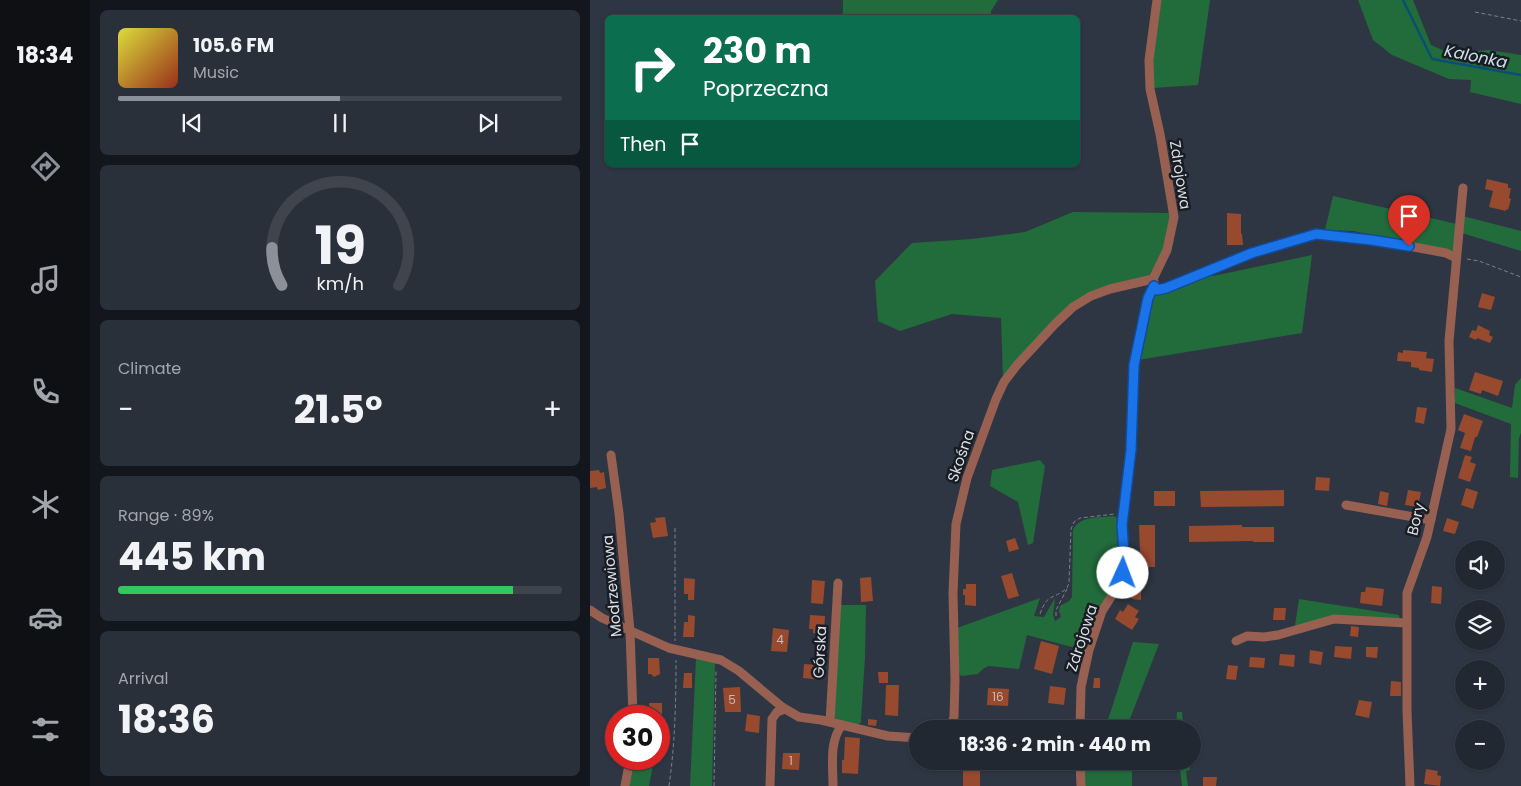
<!DOCTYPE html>
<html lang="en">
<head>
<meta charset="utf-8">
<style>
	:root { --surface:#222832; --page:#2a303a; --text:#f1f3f6; --muted:#a2a6ac; --line:#3f444d; --accent:#8c9099 }
	body { margin:0; font-family:Poppins,sans-serif; background:var(--page); color:var(--text); height:100vh; display:flex; flex-direction:column; font-size:19px; white-space:nowrap }
	* { box-sizing:border-box; margin:0 }
	p { font-size:16px; color:var(--muted) }
	.icon { flex:none; width:28px; height:28px; fill:none; stroke:currentColor; stroke-width:2; stroke-linecap:round; stroke-linejoin:round }
	.map { position:relative; flex:1; overflow:hidden }
	.drawer { display:flex; flex-direction:column; gap:10px; padding:10px; background:#13161c; width:500px }
	.drawer>* { flex:none }
	.top-card { position:absolute; left:15px; top:15px; width:475px; height:152px; border-radius:8px; box-shadow:0 1px 4px #0004,0 0 0 1px var(--line); background:#0b6e4f; color:#fff; overflow:hidden }
	.fabs { position:absolute; left:865px; top:540px; display:grid; gap:10px }
	.fabs a { display:grid; place-items:center; width:50px; height:50px; border-radius:50%; background:var(--surface); box-shadow:0 1px 4px #0004,0 0 0 1px var(--line); font-size:25px }
	.speed { position:absolute; left:15px; top:705px; display:flex; gap:10px; font-size:25px; font-weight:700; text-align:center }
	.speed>* { display:grid; place-content:center; width:65px; height:65px; border-radius:50%; background:var(--surface); box-shadow:0 1px 4px #0004,0 0 0 1px var(--line); line-height:1 }
	.speed .limit { border:8px solid #d22; background:#fff; color:#111 }
	.pin { position:absolute; display:grid; place-items:center; width:42px; height:42px; color:#fff; margin:-51px -21px; border-radius:50% 50% 50% 0; rotate:-45deg; box-shadow:0 0 5px #0007 }
	.pin .icon { rotate:45deg }
	.me { position:absolute; width:55px; margin:-28px; rotate:2deg; stroke-linejoin:round; filter:drop-shadow(0 0 4px #0008) }
	.turn { display:flex; align-items:center; gap:18px; height:105px; padding:0 15px; font-size:22px }
	.turn .icon { width:65px; height:65px; stroke-width:2.5 }
	.turn b { display:block; font-size:35px; line-height:42px }
	.then { display:flex; align-items:center; height:48px; padding:0 15px; background:#0003; gap:10px; font-size:19px }
	.big { font-size:38px; font-weight:700; line-height:1.1 }
	.drawer .tile { flex:1; display:flex; flex-direction:column; justify-content:center; gap:8px; min-width:0; padding:0 18px; border-radius:8px; background:var(--page) }
	.drawer .dial { align-items:center; gap:0 }
	.dial svg { height:130px; overflow:visible; fill:none; stroke:var(--line); stroke-width:7; stroke-linecap:round; text-anchor:middle }
	.dial text { fill:var(--text); stroke:none }
	.song { display:flex; align-items:center; gap:15px }
	.cover { width:60px; height:60px; border-radius:8px; background:linear-gradient(135deg,hsl(60 70% 55%),hsl(10 70% 35%)) }
	.played { height:5px; border-radius:2px; background:linear-gradient(90deg,var(--accent) 50%,var(--line) 50%) }
	.keys { display:flex; justify-content:space-around; direction:ltr }
	.heat { display:flex; justify-content:space-between; align-items:center; font-size:28px; direction:ltr }
	.charge { height:8px; border-radius:4px; background:linear-gradient(90deg,#34c759 89%,var(--line) 0) }
	.trip { position:absolute; left:319px; top:720px; width:292px; height:50px; border-radius:25px; background:var(--surface); box-shadow:0 1px 4px #0004,0 0 0 1px var(--line); font-weight:700; line-height:50px; text-align:center }
	main { display:flex; flex:1; min-height:0 }
	.tabs { display:flex; flex-direction:column; width:90px; justify-content:space-around; align-items:center; background:#0e1014; color:var(--muted) }
	.tabs .icon { width:35px; height:35px }
	.tabs .current { color:var(--accent) }
	.tabs b { font-size:22px; color:var(--text) }
	.map>svg:first-child { display:block }
	.green { fill:#226c3c }
	.lines { fill:none; stroke-linecap:round; stroke-linejoin:round }
	.stream { stroke:#0b4e75; stroke-width:2.5 }
	.building { fill:#974a2e }
	.path { stroke:#7a818c; stroke-width:1; stroke-dasharray:4 2.5; stroke-linecap:butt }
	.minor { stroke:#986051; stroke-width:9 }
	.route-casing { stroke:#114b97; stroke-width:12 }
	.route { stroke:#1a73e8; stroke-width:9 }
	.labels { text-anchor:middle; stroke-width:5; stroke-linejoin:round; paint-order:stroke }
	.number-label { font-size:12px; fill:#c9bab9 }
	.street-label { font-size:15px; fill:#dadfe7; stroke:#191d23 }
	.water-label { font-size:16px; font-style:italic; fill:#cde0ee; stroke:#191d23 }
</style>
</head>
<body>
<main>
<nav class="tabs">
<b>18:34</b>
<svg class="icon current" aria-label="directions" viewBox="0 0 24 24"><path d="M12 3l9 9-9 9-9-9zM9 14v-3h6M13 9l2 2-2 2"/></svg>
<svg class="icon" aria-label="music" viewBox="0 0 24 24"><path d="M9 18V5l10-2v13"/><circle cx="6" cy="18" r="3"/><circle cx="16" cy="16" r="3"/></svg>
<svg class="icon" aria-label="phone" viewBox="0 0 24 24"><path d="M5 4h4l2 5-3 2q2 4 5 5l2-3 5 2v4C11 20 4 13 5 4z"/></svg>
<svg class="icon" aria-label="climate" viewBox="0 0 24 24"><path d="M12 3v18M4 7l16 10M4 17L20 7"/></svg>
<svg class="icon" aria-label="car" viewBox="0 0 24 24"><path d="M5 17H2v-5l4-1 3-4h7l3 4 3 1v5h-3M9 17h6M6 11h13"/><circle cx="7" cy="17" r="2"/><circle cx="17" cy="17" r="2"/></svg>
<svg class="icon" aria-label="filters" viewBox="0 0 24 24"><path d="M4 7h16M4 17h16"/><circle cx="9" cy="7" r="2"/><circle cx="15" cy="17" r="2"/></svg>
</nav>
<section class="drawer">
<div class="tile">
<div class="song"><i class="cover"></i><div><b>105.6 FM</b><p>Music</p></div></div>
<div class="played"></div>
<div class="keys"><svg class="icon" aria-label="previous" viewBox="0 0 24 24"><path d="M18 5L8 12l10 7zM5 5v14"/></svg><svg class="icon" aria-label="pause" viewBox="0 0 24 24"><path d="M8 5v14M16 5v14"/></svg><svg class="icon" aria-label="next" viewBox="0 0 24 24"><path d="M6 5l10 7-10 7zM19 5v14"/></svg></div>
</div>
<div class="tile dial"><svg viewBox="0 0 100 80">
<path d="M14 69A42 42 0 1 1 86 69"/>
<path d="M14 69A42 42 0 0 1 8 46" stroke="#8c9099"/>
<text x="50" y="56" font-size="32" font-weight="700">19</text>
<text x="50" y="72" font-size="11">km/h</text>
</svg></div>
<div class="tile"><p>Climate</p>
<div class="heat"><a>−</a><b class="big">21.5°</b><a>+</a></div>
</div>
<div class="tile"><p>Range · 89%</p><b class="big">445 km</b><div class="charge"></div></div>
<div class="tile"><p>Arrival</p><b class="big">18:36</b></div>
</section>
<div class="map">
<svg width="931" height="786" viewBox="0 0 931 786">
	<rect width="100%" height="100%" fill="#2e3643"/>
	<g class="green">
		<path d="M253 0H408L401 11V17L253 18Z"/>
		<path d="M570 0H620L608 85 563 88 562 59Z"/>
		<path d="M768 0H823L841 45 859 53 899 50 931 55V104L880 92 881 80 859 79 802 55 783 40Z"/>
		<path d="M743 196 867 224 863 251 860 252 851 249 763 231 735 230Z"/>
		<path d="M483 212 581 213 575 248 559 277 493 298 413 380 411 318 362 314 310 331 288 321 285 281 322 243 382 239 435 232Z"/>
		<path d="M873 216 931 231V251L872 233Z"/>
		<path d="M722 255 712 333 548 360 562 299 565 294 619 272 623 276Z"/>
		<path d="M931 378V433L929 438 928 478 920 477 921 424 865 403V388L922 408 925 385Z"/>
		<path d="M450 460 455 466 443 543 438 545 428 502 400 486 402 470Z"/>
		<path d="M524 516 530 520 532 572 510 609 493 650 437 635 429 669 399 666 394 668 388 674 371 676 368 670 367 628 450 598 444 616 454 617 465 598 463 615 465 621 471 617 469 611 470 606 479 601 482 597 483 530C490 515 510 518 524 516Z"/>
		<path d="M709 599 809 615 810 620 743 617 705 626Z"/>
		<path d="M249 605H276L275 657 271 719V722L267 726 246 721 244 713Z"/>
		<path d="M543 642 569 644 536 729H515Z"/>
		<path d="M106 658 125 662 122 786H100Z"/>
		<path d="M587 712H592L594 729H586Z"/>
		<path d="M44 759 64 760 59 786H38Z"/>
		<path d="M492 761H542V786H491Z"/>
		<path d="M589 761H599L600 770 596 771 598 786H592Z"/>
	</g>
	<g class="lines">
		<path class="stream" d="M813 0 842 59 931 75"/>
	</g>
	<g class="building">
		<path d="M897 179 918 184V188H921L919 198 921 199 918 210 916 209V211L899 207 903 191 895 189Z"/>
		<path d="M637 213 651 214V234H652L653 245H637Z"/>
		<path d="M892 293 905 297 901 310 888 307Z"/>
		<path d="M888 325 900 331 899 335 903 337 900 343 887 338 886 340 879 337 882 330 886 331Z"/>
		<path d="M813 350 837 352 836 358 844 359 842 372 829 370V368L821 367V362L807 361 808 352 813 353Z"/>
		<path d="M885 372 913 381 908 396 892 390 891 394 879 390Z"/>
		<path d="M827 407 837 408 834 424 825 422Z"/>
		<path d="M874 414 893 421 887 437H885L881 451 870 448 875 433 868 430Z"/>
		<path d="M875 455 882 457 880 462 886 464 880 482 868 478Z"/>
		<path d="M9 470 10 473 14 472 16 488 8 490 7 487 0 488V471Z"/>
		<path d="M726 477 740 478 739 491 725 490Z"/>
		<path d="M876 488 888 492 883 509 871 505Z"/>
		<path d="M694 490V506L611 507 610 491Z"/>
		<path d="M818 490 831 492 828 507 815 505Z"/>
		<rect x="564" y="491" width="21" height="15"/>
		<path d="M790 491 799 493 797 506 788 504Z"/>
		<path d="M75 517 78 536 63 538 60 523 66 522 65 518Z"/>
		<path d="M857 518 869 522 865 534 853 531Z"/>
		<path d="M549 525H565V567H547V552H550Z"/>
		<path d="M652 525V527H684V542H663V541L599 542V526Z"/>
		<path d="M425 538 429 549 419 552 416 541Z"/>
		<path d="M422 573 429 596 418 599 411 576Z"/>
		<path d="M281 577 283 601 271 602 270 578Z"/>
		<path d="M94 578 105 579 104 600H98V594H94Z"/>
		<path d="M222 580 235 581 233 604 221 603Z"/>
		<path d="M376 584H386V606L375 605V595H373V589H376Z"/>
		<path d="M842 586 852 587 851 604 841 603Z"/>
		<path d="M776 587 794 589 792 606 770 603 771 592H775Z"/>
		<path d="M543 589 551 590V600L542 599Z"/>
		<path d="M538 604 549 611 545 617 549 619 542 630 525 619 530 610 533 612Z"/>
		<path d="M684 608H696L695 620H683Z"/>
		<path d="M98 615 105 616 104 637H93L94 622H98Z"/>
		<path d="M220 615 235 616 234 630H231V634L223 633V629H219Z"/>
		<path d="M761 626 769 627 768 637 760 636Z"/>
		<path d="M183 628 199 630 197 652 181 651Z"/>
		<path d="M451 641 469 646 462 674 444 669Z"/>
		<path d="M745 646 762 647 761 659 744 657Z"/>
		<path d="M776 647H788L787 658 776 657Z"/>
		<path d="M720 650 733 652 731 665 719 663Z"/>
		<path d="M690 654 705 655 704 667 689 665Z"/>
		<path d="M660 657 675 658 674 668 659 667Z"/>
		<path d="M58 658H69L70 674 64 677 61 674H58Z"/>
		<path d="M214 664 229 665V668L233 669 232 680 213 678Z"/>
		<path d="M638 665 648 666 646 680 636 679Z"/>
		<path d="M288 672H298V683H289Z"/>
		<path d="M94 673H102V688H93Z"/>
		<path d="M504 678H510V688H503Z"/>
		<path d="M801 681 811 682V696H800Z"/>
		<path d="M296 685H309L308 716 295 715Z"/>
		<path d="M460 686 476 688 474 705 458 703Z"/>
		<path d="M150 687 151 712H135L133 688Z"/>
		<path d="M398 688 419 689 418 706 397 705Z"/>
		<path d="M769 700 782 702 779 718 765 715Z"/>
		<path d="M59 703H72V716H60Z"/>
		<path d="M157 714 170 716 169 733 155 731Z"/>
		<path d="M278 719 287 720 286 726 278 725Z"/>
		<path d="M255 737 270 738 268 774 252 773V760H254Z"/>
		<path d="M193 753H210L209 770 192 769Z"/>
		<path d="M460 761H475V770L460 771Z"/>
		<rect x="373" y="768" width="17" height="18"/>
		<path d="M836 769 848 771 847 775 851 776 850 786 834 784Z"/>
		<path d="M613 777H627L626 786H613Z"/>
	</g>
	<g class="lines">
		<g class="path">
			<path d="M885 12 931 21"/>
			<path d="M877 259 889 261 931 277"/>
			<path d="M85 528V641"/>
			<path d="M450 614C458 592 462 601 477 588L479 583 481 529 484 522 490 518 525 514"/>
			<path d="M466 616V610L477 589"/>
			<path d="M79 786C85 744 86 702 86 660"/>
			<path d="M124 786 126 669"/>
		</g>
		<g class="minor">
			<path d="M565 286 567 290 576 288 662 253 726 234 781 239 856 253 866 258"/>
			<path d="M21 455 29 513 40 631 43 716"/>
			<path d="M756 505 841 520"/>
			<path d="M0 610 12 618 79 648 131 660 149 671 192 707 209 717 231 720 298 736 328 738"/>
			<path d="M646 641 657 636 674 637 688 635 744 619 816 623"/>
			<path d="M240 722 248 583"/>
			<path d="M360 729 364 717 365 680 363 593 366 524 377 478 406 399 414 382 427 365 465 324 483 307 501 296 520 289 563 279"/>
			<path d="M490 729 491 687 499 650 512 611 525 591 533 573 534 553 532 525 541 450 544 365 558 298 565 286 563 279 577 250 584 217 570 134 560 89 559 60 567 0"/>
			<path d="M490 761 491 786"/>
			<path d="M35 786 40 759"/>
			<path d="M180 786 182 719 187 712 195 709"/>
			<path d="M243 786C243 766 239 741 252 725"/>
			<path d="M820 786 817 711V593L837 537 861 429 859 341 873 188"/>
		</g>
	</g>
	<g class="lines">
		<defs>
			<path id="route" d="M533 573 534 554 532 525 541 450 544 365 558 298 564 286 567 290 576 288 662 253 726 234 781 240 819 246"/>
		</defs>
		<use href="#route" class="route-casing"/>
		<use href="#route" class="route"/>
	</g>
	<g class="labels">
		<g class="number-label">
			<text x="190" y="644">4</text>
			<text x="408" y="701">16</text>
			<text x="142" y="704">5</text>
			<text x="201" y="765">1</text>
		</g>
		<g class="street-label">
			<text transform="translate(590 175) rotate(81)" y="5">Zdrojowa</text>
			<text transform="translate(371 456) rotate(-71)" y="5">Skośna</text>
			<text transform="translate(826 519) rotate(-76)" y="5">Bory</text>
			<text transform="translate(22 586) rotate(-95)" y="5">Modrzewiowa</text>
			<text transform="translate(492 638) rotate(-72)" y="5">Zdrojowa</text>
			<text transform="translate(230 652) rotate(-87)" y="5">Górska</text>
		</g>
		<g class="water-label">
			<text transform="translate(886 56) rotate(11)" y="6">Kalonka</text>
		</g>
	</g>
</svg>
<div class="fabs">
<a><svg class="icon" aria-label="sound" viewBox="0 0 24 24"><path d="M4 9h4l5-4v14l-5-4H4zM17 9q2 3 0 6"/></svg></a>
<a><svg class="icon" aria-label="layers" viewBox="0 0 24 24"><path d="M12 4l9 5-9 5-9-5zM3 14l9 5 9-5"/></svg></a>
<a>+</a>
<a>−</a>
</div>
<div class="speed"><div class="limit">30</div></div>
<div class="pin" style="left:819px;top:246px;background:#d93025"><svg class="icon" aria-label="arrive" viewBox="0 0 24 24"><path d="M6 21V4h12l-3 4 3 4H6"/></svg></div>
<svg class="me" style="left:533px;top:573px" viewBox="-20 -20 40 40"><circle r="19" fill="#fff"/><path d="M0-13L10 11 0 6-10 11z" fill="#1a73e8"/></svg>
<div class="trip">18:36 · 2 min · 440 m</div>
<div class="top-card">
<div class="turn"><svg class="icon" aria-label="right" viewBox="0 0 24 24"><path d="M7 20v-9h11M14 6l5 5-5 5"/></svg><div><b>230 m</b>Poprzeczna</div></div>
<div class="then">Then<svg class="icon" aria-label="arrive" viewBox="0 0 24 24"><path d="M6 21V4h12l-3 4 3 4H6"/></svg></div>
</div>
</div>
</main>
</body>
</html>
